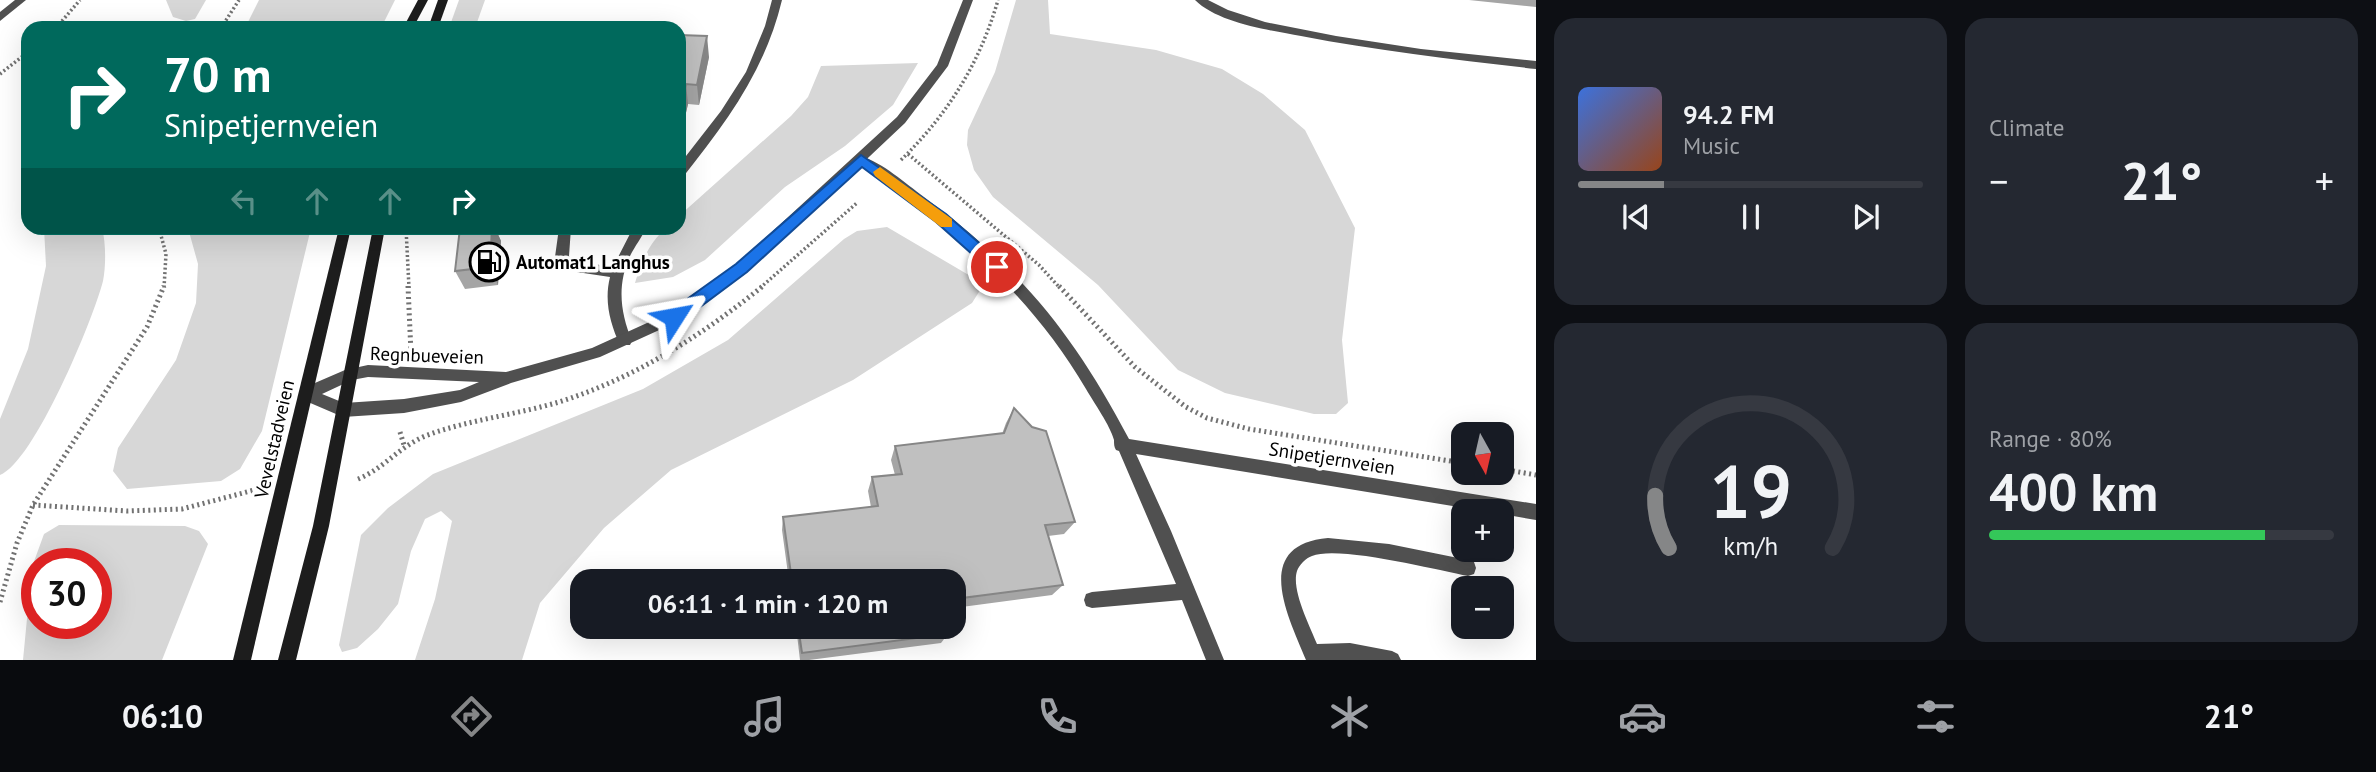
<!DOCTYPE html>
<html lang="en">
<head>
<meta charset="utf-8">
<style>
	:root { --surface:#171b24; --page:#242831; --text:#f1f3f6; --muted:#9ea1a6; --line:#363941; --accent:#858687 }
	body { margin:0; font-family:"PT Sans",sans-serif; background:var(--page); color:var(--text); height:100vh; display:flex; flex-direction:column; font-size:26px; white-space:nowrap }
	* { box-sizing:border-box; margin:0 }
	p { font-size:23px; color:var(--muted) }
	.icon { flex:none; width:38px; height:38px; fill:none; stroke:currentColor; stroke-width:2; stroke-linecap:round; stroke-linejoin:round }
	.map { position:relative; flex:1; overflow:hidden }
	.details { display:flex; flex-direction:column; gap:18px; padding:18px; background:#0d0f14; width:840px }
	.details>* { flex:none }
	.guide { position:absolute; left:21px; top:21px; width:665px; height:214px; border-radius:21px; box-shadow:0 7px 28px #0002; background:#00695c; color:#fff; overflow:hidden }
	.needle { width:46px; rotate:172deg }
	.tools { position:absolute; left:1451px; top:422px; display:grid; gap:14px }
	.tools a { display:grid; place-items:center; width:63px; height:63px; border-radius:14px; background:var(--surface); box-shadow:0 7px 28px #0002; font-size:35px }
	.speed { position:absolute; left:21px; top:548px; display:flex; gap:14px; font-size:35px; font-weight:700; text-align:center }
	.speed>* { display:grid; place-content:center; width:91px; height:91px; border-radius:50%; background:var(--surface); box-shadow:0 7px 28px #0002; line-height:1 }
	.speed .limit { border:10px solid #d22; background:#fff; color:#111 }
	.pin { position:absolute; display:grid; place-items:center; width:60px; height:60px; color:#fff; margin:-30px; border:4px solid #fff; border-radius:50%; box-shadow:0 2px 7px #0007 }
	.me { position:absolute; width:77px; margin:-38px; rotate:56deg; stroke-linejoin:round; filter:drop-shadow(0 0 5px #0008) }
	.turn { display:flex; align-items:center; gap:24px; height:147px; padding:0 28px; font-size:32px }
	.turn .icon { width:91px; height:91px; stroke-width:2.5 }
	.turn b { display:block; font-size:49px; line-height:60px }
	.lanes { display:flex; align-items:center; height:66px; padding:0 28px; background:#0003; justify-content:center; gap:35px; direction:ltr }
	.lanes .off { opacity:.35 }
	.big { font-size:52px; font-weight:700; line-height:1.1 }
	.details .tile { flex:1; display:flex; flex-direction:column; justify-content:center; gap:10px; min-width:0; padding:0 24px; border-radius:21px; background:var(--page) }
	.details .dial { align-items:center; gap:0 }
	.dial svg { height:182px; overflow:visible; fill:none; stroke:var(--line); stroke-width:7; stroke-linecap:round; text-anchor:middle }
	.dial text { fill:var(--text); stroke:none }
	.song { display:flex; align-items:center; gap:21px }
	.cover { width:84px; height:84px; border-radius:10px; background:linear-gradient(135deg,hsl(220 70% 55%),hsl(20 70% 35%)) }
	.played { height:7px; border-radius:4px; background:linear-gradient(90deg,var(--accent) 25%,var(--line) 25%) }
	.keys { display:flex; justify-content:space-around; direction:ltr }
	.heat { display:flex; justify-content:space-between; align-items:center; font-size:38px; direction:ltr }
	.charge { height:10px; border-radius:5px; background:linear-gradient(90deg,#34c759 80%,var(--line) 0) }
	.details .tiles { flex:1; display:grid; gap:18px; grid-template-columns:repeat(2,1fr) }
	.trip { position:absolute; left:570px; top:569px; width:396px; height:70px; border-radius:21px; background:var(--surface); box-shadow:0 7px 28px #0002; font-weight:700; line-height:70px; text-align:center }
	.menu { display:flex; height:112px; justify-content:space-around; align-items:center; background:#090b0e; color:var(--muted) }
	.menu .icon { width:49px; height:49px }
	.menu .active { color:var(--accent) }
	.menu b { font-size:32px; color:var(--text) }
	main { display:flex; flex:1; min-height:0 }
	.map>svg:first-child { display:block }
	.green { fill:#d7d7d7; fill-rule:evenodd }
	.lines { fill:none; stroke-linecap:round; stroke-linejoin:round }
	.path-far1 { stroke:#727272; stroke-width:3.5; stroke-dasharray:2 2.5; stroke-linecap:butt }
	.path { stroke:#727272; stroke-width:5; stroke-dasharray:2 3.5; stroke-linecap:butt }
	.lane { fill:#505050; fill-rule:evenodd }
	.street { fill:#505050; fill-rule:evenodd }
	.secondary { fill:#1d1d1d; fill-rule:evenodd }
	.wall { fill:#a5a5a5 }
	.shaded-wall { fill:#868686 }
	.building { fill:#c0c0c0; stroke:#868686; stroke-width:2 }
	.route { fill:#1a73e8; stroke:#114b97; stroke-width:2 }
	.slow { fill:#f59e0b }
	.labels { text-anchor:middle; stroke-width:7; stroke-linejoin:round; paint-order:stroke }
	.poi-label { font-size:19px; font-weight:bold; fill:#000; stroke:#fff; text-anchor:start }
	.street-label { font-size:19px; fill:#000; stroke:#fff }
</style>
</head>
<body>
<main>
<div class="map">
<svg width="1536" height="660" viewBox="0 0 1536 660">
	<rect width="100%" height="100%" fill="#fff"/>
	<g class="green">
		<path d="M166 0H206L195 19 186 21 173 17Z"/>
		<path d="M259 0H395L381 28H245Z"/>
		<path d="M459 0H485L475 28H449Z"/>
		<path d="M1016 0H1048L1050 34 1156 50 1222 69 1263 94 1305 130 1355 228 1342 340 1348 403 1336 414H1314L1225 393 1178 370 1098 285 993 197 974 170 967 145 968 130 995 72Z"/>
		<path d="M918 63 893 105 845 146 785 187 705 260 673 277 635 283C641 262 649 243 666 228H679V216L791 116 808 97 821 66Z"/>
		<path d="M887 227 984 284 972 303 853 380 671 470 604 528 540 603 522 660H415L435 599 452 521 441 511 425 519 411 551 398 604 378 629 357 648 342 652 339 645 361 535 388 508 433 474 643 389 728 340 844 239 857 231Z"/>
		<path d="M44 228H102C106 243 106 266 103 281 93 320 34 462 0 475V419L28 349 46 266Z"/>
		<path d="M188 228H311L262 431 240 469 221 481 127 489 113 471 118 448 176 360 196 303 198 264Z"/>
		<path d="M59 525 185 526 199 531 208 544 162 660H23L32 567 44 534ZM37 564H96V623H37Z"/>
	</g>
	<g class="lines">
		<g class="path-far1">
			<path d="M56 28 80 0"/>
			<path d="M221 28 239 0"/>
			<path d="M0 74 28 52"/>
			<path d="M908 154 1039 265 1060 288"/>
			<path d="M901 160C948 114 980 63 998 0"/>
			<path d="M159 228 166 254 164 288"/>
			<path d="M406 228 409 288"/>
			<path d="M760 288 858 202"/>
		</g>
		<g class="path">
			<path d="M408 286 411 353"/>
			<path d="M1059 286 1135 367 1186 407 1207 418 1249 429 1463 463"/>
			<path d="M400 432 404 445"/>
			<path d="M1502 469 1536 475"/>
			<path d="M358 479C383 469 399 447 425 436 467 420 515 415 559 402 635 378 701 336 763 286"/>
			<path d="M33 505 127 511 182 509 262 488"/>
			<path d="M0 602 17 543 33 505 147 327 164 286"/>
		</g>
		<g class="lane">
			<path d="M15 0H26L0 21V12Z"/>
			<path d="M772 0H782C765 71 727 121 683 177L679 179V165L721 111 746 72 765 26Z"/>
			<path d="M1195 0H1208L1228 10 1265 22 1336 36 1421 49 1536 61V69C1457 60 1379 51 1301 36 1269 30 1218 23 1195 0Z"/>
			<path d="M861 156C883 163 905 183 924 197 1020 268 1073 333 1129 439L1536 504V520L1502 514V511H1483L1136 454 1171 531 1224 660H1206L1182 600 1092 608 1086 606 1084 600 1086 594 1092 592 1176 584 1119 451 1116 450C1114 447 1114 444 1114 440 1110 425 1094 403 1086 389 1030 293 948 224 857 163L855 160Z"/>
			<path d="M559 228H571L569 256 574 261 613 267 633 228H646C642 237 635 246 630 256 617 285 620 312 632 341L630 345H620C610 323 604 301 610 277L570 271C563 269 559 263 555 257Z"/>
			<path d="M1328 538 1389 544 1468 560 1474 562 1476 568 1474 574 1468 576C1437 570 1338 545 1312 556 1306 558 1299 565 1297 571 1291 590 1310 626 1317 644L1350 643 1392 651 1398 654 1401 660H1306C1288 616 1251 545 1328 538Z"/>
		</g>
		<path class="street" d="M963 0H973L948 66 905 123 747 272 679 321 600 357 511 383 461 402 404 413 343 417 301 399 299 394 301 389 345 370 368 365 506 372 592 348 669 313 737 264 897 117 937 65ZM368 377 479 382 460 390 404 399 344 403 322 394 352 380Z"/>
		<g class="secondary">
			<path d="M418 0H428L413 28H403Z"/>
			<path d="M438 0H448L438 28H428Z"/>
			<path d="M339 228H351L251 660H233Z"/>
			<path d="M373 228H385L329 526 296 660H278L313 526Z"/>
		</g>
	</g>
	<g class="wall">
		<path d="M1469 0H1536V7Z"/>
		<path d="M679 35 709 57 699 105 688 104 682 130 679 129Z"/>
		<path d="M460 228H495L501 241 498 285 465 289 455 271Z"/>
		<path d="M1014 408 1075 522 1064 534 1048 536 1063 585 1052 595 954 608V581H789L782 530 783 517 871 507 868 491 872 477 895 475 891 460 895 446 1002 434 1006 423Z"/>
		<path d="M796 626H946L948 634 941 643 809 660H800Z"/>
	</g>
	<g class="shaded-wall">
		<path d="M707 36 709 57 699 105 697 85Z"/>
		<path d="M686 84 688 104 682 130 680 110Z"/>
		<path d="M492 228H495L501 241 498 285 490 267Z"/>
	</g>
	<g class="building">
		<path d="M679 35 707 36 697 85 686 84 680 110H679Z"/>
		<path d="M460 228H492L490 267 455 271Z"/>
		<path d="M1014 408 1032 427 1046 431 1075 522 1045 525 1063 585 954 599V581H792L783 517 878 506 872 477 902 474 895 446 1004 433Z"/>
		<path d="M798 626H946L948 634 802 653Z"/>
	</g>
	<path class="route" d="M861 155 946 214 1002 263V271H991L936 222 862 167 747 272 680 322H669V312L736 264Z"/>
	<path class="slow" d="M880 167 952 219V227H941L875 176 873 172Z"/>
	<defs>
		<symbol id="fuel-ring" viewBox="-11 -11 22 22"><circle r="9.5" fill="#fff" stroke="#000" stroke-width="1.5"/><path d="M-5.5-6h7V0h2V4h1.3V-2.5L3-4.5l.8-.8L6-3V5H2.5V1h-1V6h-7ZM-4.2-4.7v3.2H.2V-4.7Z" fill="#000"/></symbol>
	</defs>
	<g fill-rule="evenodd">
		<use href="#fuel-ring" x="467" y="240" width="44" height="44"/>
	</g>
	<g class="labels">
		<g class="poi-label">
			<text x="516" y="269">Automat1 Langhus</text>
		</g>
		<g class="street-label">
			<text transform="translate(427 355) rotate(2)" y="7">Regnbueveien</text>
			<text transform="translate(274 439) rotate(-77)" y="7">Vevelstadveien</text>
			<text transform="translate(1332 458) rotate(9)" y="7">Snipetjernveien</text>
		</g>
	</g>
</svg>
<div class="tools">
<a><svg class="needle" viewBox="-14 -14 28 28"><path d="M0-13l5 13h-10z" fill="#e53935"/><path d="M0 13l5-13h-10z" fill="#9ea1a6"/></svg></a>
<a>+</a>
<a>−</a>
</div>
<div class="speed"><div class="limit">30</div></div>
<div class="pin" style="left:997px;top:267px;background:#d93025"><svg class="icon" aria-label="arrive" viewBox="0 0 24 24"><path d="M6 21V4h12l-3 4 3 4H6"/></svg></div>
<svg class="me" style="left:674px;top:317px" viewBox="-20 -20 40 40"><path d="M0-17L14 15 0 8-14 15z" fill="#1a73e8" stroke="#fff" stroke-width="4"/></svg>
<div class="trip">06:11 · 1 min · 120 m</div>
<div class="guide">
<div class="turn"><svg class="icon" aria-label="right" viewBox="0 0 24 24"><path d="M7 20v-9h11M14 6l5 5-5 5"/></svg><div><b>70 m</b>Snipetjernveien</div></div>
<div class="lanes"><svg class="icon off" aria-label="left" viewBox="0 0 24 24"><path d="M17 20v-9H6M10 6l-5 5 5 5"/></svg><svg class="icon off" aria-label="ahead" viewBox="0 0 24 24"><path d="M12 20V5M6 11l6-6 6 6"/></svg><svg class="icon off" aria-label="ahead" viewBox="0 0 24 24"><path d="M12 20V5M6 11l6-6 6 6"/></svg><svg class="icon" aria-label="right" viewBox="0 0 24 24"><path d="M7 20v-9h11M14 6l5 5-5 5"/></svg></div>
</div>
</div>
<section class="details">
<div class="tiles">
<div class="tile">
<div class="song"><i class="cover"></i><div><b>94.2 FM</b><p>Music</p></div></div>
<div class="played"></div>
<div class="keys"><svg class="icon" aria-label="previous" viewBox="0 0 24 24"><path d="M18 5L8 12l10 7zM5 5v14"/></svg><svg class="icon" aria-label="pause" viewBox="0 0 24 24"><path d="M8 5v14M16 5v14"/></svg><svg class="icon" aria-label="next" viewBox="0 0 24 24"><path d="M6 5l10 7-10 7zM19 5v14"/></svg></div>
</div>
<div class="tile"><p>Climate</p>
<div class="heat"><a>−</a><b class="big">21°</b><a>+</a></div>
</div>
<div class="tile dial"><svg viewBox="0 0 100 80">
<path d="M14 69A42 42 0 1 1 86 69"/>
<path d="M14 69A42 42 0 0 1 8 46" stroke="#858687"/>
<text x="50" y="56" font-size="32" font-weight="700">19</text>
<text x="50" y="72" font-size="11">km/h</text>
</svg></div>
<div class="tile"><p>Range · 80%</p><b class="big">400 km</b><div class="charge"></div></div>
</div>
</section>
</main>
<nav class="menu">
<b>06:10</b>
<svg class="icon active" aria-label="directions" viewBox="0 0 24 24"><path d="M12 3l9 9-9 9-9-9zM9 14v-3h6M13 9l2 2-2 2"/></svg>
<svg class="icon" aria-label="music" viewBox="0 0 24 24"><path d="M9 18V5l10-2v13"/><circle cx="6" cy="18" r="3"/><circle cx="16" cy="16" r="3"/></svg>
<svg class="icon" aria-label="phone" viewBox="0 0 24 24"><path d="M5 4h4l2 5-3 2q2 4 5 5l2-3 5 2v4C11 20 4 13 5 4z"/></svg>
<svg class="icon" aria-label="climate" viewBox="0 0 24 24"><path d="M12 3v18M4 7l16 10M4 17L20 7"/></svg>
<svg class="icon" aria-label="car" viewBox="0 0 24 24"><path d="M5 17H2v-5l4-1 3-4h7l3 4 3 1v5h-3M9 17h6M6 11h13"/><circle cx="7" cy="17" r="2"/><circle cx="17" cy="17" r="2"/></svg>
<svg class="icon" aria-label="filters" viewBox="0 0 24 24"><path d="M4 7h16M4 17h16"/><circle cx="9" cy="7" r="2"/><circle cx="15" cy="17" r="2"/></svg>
<b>21°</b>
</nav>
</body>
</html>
